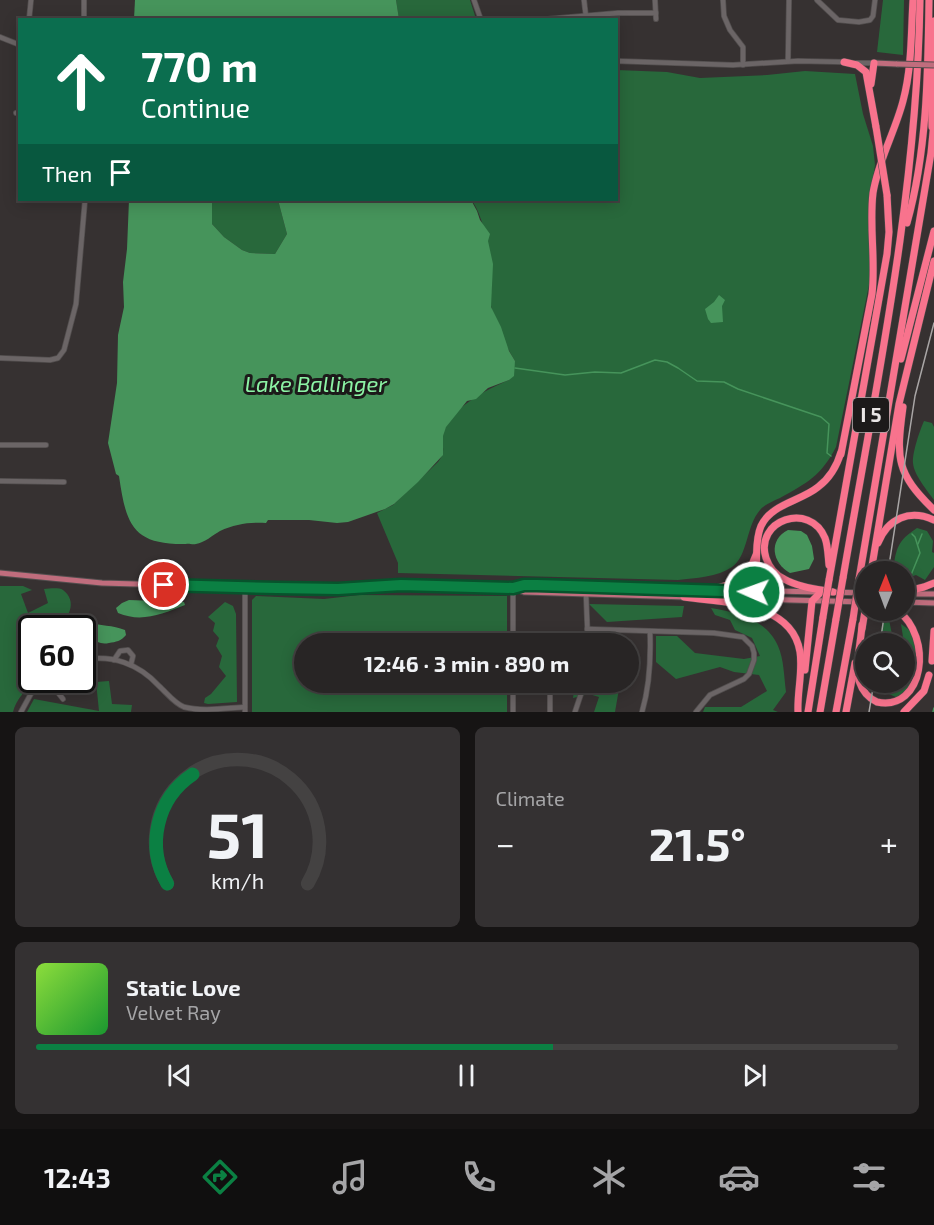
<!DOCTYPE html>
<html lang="en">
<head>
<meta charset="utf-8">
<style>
	:root { --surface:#282525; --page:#343132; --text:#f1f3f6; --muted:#a5a5a7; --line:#444242; --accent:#0b8043 }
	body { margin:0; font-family:"Exo 2",sans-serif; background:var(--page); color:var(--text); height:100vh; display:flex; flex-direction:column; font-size:22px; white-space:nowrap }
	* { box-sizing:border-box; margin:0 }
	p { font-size:20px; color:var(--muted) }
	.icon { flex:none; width:33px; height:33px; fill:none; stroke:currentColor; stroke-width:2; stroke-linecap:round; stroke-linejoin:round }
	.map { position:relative; height:712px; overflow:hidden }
	.sheet { display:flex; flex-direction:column; gap:15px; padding:15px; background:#161414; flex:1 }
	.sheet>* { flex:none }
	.guide { position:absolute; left:18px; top:18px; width:600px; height:183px; border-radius:0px; box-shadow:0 3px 15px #0003,0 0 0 2px var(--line); background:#0b6e4f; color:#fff; overflow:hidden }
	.needle { width:39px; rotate:1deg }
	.tools { position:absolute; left:855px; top:561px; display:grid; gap:12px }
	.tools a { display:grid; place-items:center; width:60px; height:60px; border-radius:50%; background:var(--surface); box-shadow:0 3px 15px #0003,0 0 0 2px var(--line); font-size:30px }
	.speed { position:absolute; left:18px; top:615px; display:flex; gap:12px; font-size:30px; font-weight:700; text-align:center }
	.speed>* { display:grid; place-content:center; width:78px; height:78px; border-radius:50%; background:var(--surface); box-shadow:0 3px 15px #0003,0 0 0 2px var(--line); line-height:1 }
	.speed .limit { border:3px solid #111; border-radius:9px; background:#fff; color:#111 }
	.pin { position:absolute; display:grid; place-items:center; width:51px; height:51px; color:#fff; margin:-26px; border:3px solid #fff; border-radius:50%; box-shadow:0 2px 6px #0007 }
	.me { position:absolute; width:66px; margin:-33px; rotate:272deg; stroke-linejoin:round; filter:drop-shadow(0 0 4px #0008) }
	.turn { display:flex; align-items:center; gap:21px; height:126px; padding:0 24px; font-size:27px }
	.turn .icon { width:78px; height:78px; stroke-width:2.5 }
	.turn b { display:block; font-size:42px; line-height:51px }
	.then { display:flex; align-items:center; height:57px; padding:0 24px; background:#0003; gap:12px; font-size:22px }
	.big { font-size:45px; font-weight:700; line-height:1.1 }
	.sheet .card { flex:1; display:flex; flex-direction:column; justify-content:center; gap:9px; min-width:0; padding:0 21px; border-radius:9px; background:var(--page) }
	.sheet .dial { align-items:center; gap:0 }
	.dial svg { height:156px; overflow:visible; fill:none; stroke:var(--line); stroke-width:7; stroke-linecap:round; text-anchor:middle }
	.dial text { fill:var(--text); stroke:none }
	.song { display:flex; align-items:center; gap:18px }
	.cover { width:72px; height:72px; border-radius:9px; background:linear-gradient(135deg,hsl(90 70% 55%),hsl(130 70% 35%)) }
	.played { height:6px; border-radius:3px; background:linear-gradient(90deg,var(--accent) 60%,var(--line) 60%) }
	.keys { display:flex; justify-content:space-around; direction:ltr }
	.heat { display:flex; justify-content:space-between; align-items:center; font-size:33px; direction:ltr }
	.sheet .tiles { flex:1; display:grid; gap:15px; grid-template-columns:1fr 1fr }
	.card:last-child { grid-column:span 2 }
	.trip { position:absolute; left:294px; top:633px; width:345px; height:60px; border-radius:30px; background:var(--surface); box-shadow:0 3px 15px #0003,0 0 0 2px var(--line); font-weight:700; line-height:60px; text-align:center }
	.tab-bar { display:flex; height:96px; justify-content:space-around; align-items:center; background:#100f0f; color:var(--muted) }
	.tab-bar .icon { width:42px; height:42px }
	.tab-bar .on { color:var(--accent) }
	.tab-bar b { font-size:27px; color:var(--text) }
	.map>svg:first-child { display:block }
	.green { fill:#28683b }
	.water { fill:#46945b }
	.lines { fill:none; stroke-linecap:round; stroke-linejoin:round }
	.stream { stroke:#46945b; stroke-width:1.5 }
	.minor-casing { stroke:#524e4e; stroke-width:6 }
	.major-casing { stroke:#524e4e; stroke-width:7 }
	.highway-casing { stroke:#524e4e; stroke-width:8 }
	.minor { stroke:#6b6566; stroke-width:4.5 }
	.major { stroke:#c06d7d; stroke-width:5 }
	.highway { stroke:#f8738d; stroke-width:7 }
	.tram { stroke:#a9a6a6; stroke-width:1.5 }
	.major-bridge-casing { stroke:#524e4e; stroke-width:7; stroke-linecap:butt }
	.highway-bridge-casing { stroke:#524e4e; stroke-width:8; stroke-linecap:butt }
	.major-bridge { stroke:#c06d7d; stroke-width:5 }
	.highway-bridge { stroke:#f8738d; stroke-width:7 }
	.route-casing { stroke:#07532c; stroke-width:15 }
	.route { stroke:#0b8043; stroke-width:10 }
	.labels { text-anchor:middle; stroke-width:6; stroke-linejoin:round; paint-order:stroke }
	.shield { fill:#1c1a1a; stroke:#aca9a9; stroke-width:1.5 }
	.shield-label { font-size:20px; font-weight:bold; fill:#e9e6e6 }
	.water-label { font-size:22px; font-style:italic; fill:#8cf4a5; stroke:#1c1a1a }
</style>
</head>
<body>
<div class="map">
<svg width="934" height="712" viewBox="0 0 934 712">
	<rect width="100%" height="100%" fill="#363131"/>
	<g class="green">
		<path d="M396 0H470L476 19H399Z"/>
		<path d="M883 0H904L903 55 877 52Z"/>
		<path d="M617 70 667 72 700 78 767 75 805 71 855 74 863 114 873 146 875 165 870 196V266L869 285 836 447C821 476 807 483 780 498 773 501 764 505 760 510 746 526 748 556 732 567 718 577 695 578 678 580L398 573V563L377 513 393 505 438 462C447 450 441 447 443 435 448 409 487 389 509 380L515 361C508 350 493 319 491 306 490 296 492 285 492 274 492 257 482 211 471 200H616Z"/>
		<path d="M212 200H278L287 234 275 254 250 253 242 250 224 237 212 224Z"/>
		<path d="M924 421 932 423 934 427V500C927 490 914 475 913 463 912 453 920 430 924 421Z"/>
		<path d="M917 528 927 531 933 541 932 552 934 553V567L925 580 916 575 905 579 904 572 893 571C896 549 897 541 917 528Z"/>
		<path d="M0 586H23L32 590 21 594 28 613 48 603 44 589C49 589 58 587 63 590 78 601 69 620 56 627 50 630 39 628 32 628V680H37C27 688 16 699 13 712H0Z"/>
		<path d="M359 595 507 596V643L304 644V682L507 683V712H252V600L256 596 324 599Z"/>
		<path d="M225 602 233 606 236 614 237 702 208 704 204 703 205 698 211 694 226 676 219 667 222 656 216 646 219 638 213 631 215 623 208 617Z"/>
		<path d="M589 604 684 606 682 617 607 622Z"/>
		<path d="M711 608C738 613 766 619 778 646 784 659 784 678 786 692L773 710 778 712H703L705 707H741L767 691 759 675 734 672 720 667 676 679 656 662V636H677L695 653 744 659 760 656 752 638 735 630 730 620 715 615Z"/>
		<path d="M884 613 888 614 892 635 903 637 901 624 911 631 917 648V678L910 690 898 698 873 687 874 683 904 682V644L879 643Z"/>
		<path d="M109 681 112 704 132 705 131 712H27L34 699 99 711 96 682Z"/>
		<path d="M575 683H594L596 685 601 683H620L615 712H594L599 697 589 694 573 698Z"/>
	</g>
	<g class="water">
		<path d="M135 0H396L399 19H134Z"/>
		<path d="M129 200H212V224L224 237 242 250 250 253 275 254 287 234 278 200H471L477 211 480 220 490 234 488 241 493 264 491 307 501 327 509 351 515 361 514 376 509 380 488 388 476 399 467 401 446 427 443 436V455L418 482 394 504 385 509 348 522 337 523 309 520H268L266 523C250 522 235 524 220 531 213 535 204 543 196 544 192 545 189 543 186 544 132 545 126 524 119 476L116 474 108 443 117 383 118 335 124 307 123 282 127 249Z"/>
		<path d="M719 295 725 300 722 306 723 322 711 323 708 319 705 309 714 302Z"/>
		<path d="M788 530 801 531 807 535 812 546 814 559 809 569 790 573C772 563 768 540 788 530Z"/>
		<path d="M129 600 184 602 185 605C162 614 142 623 118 613L116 608 122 603Z"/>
		<path d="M87 622C100 626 113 625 125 630L126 635C121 641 116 642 109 643 95 646 91 635 82 626L83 623Z"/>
	</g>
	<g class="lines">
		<g class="stream">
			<path d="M515 368 565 375 595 372 621 373 655 360 667 362 678 368 697 381 724 382 738 389 821 417 829 424 827 453 831 456"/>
			<path d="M918 544 922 534"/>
			<path d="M911 575 920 553 915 537 912 534"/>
			<path d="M896 644 897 638"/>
			<path d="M898 682 899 688"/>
			<path d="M933 712 934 708"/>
		</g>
		<defs>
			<g id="minor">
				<path d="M474 0 481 20"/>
				<path d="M584 0 586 17"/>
				<path d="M655 0 656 19"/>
				<path d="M723 0 724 16 730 30 743 47V65"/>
				<path d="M817 0 838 20 859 22 870 20 873 16 875 0"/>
				<path d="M29 20 31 0"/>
				<path d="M84 20V0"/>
				<path d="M536 20 618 13H656"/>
				<path d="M0 37 20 45"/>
				<path d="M616 61 733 65 798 61 845 62"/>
				<path d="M788 61 789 0"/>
				<path d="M856 63H874"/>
				<path d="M16 113 20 112"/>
				<path d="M0 358 50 360 58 358 64 350 76 304 85 200"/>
				<path d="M0 445H46"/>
				<path d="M0 481 64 482"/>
				<path d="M245 587V712"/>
				<path d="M513 588V644"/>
				<path d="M586 594 588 644"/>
				<path d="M587 629 714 633 743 637 752 646 754 653V660L749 674 744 679 710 695 696 712"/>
				<path d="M82 660C112 654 139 664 159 686 167 693 174 703 184 707 203 712 226 708 245 707"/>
				<path d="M114 660 120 651 128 650 133 656 131 664"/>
				<path d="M48 680 63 699"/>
				<path d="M513 682V712"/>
				<path d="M21 712 33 690 44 680"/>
				<path d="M550 712V684"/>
				<path d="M575 712 585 682"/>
				<path d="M642 712C650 685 651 660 650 632"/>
			</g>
			<g id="major">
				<path d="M874 63 897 64"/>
				<path d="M0 573 102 583 277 588 338 589 421 585 513 588 524 592 687 597"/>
				<path d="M515 588 524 585 820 592"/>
				<path d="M829 592 866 593"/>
				<path d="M904 594H934"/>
				<path d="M714 598 866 602"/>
				<path d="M904 602 934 603"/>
			</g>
			<g id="highway">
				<path d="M844 62 857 65 866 72 876 127"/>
				<path d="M871 84 874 63"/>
				<path d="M932 127 931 75 934 21"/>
				<path d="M907 223C927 152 928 74 929 0"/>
				<path d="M901 359 934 231"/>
				<path d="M903 407C896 459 896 473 934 510"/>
				<path d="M841 454 872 294C876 260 869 227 873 193 878 161 895 132 903 101 912 68 911 33 913 0"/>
				<path d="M878 543C888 518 910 509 934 520"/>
				<path d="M829 565C828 556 828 546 825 538 810 501 754 520 766 558 769 567 776 575 784 579 798 587 817 589 833 592"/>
				<path d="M871 572 899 404 934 261"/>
				<path d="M843 578C876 386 917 195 920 0"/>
				<path d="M859 579 931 153 934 122"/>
				<path d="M829 580 887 254 889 232 887 195"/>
				<path d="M708 590C732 585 747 581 756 555"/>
				<path d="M904 592 924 587 934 583"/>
				<path d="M684 597C723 603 792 601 800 652 803 672 797 692 798 712"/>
				<path d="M766 599 758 592C757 575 754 542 761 526 771 504 801 501 818 487 830 478 837 466 841 452"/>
				<path d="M862 625C861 642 855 664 859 681 862 690 868 698 877 702 924 712 934 637 897 610"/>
				<path d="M862 629 866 605"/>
				<path d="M932 661 934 631"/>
				<path d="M805 670 812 601 821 592"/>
				<path d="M808 712 823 617"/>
				<path d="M820 712 836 619"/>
				<path d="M836 712 853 619"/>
				<path d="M846 712 855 663"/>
				<path d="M904 712 924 691 929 675"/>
			</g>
		</defs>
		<use href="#minor" class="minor-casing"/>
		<use href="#major" class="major-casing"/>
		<use href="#highway" class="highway-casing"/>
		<use href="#minor" class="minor"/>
		<use href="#major" class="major"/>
		<use href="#highway" class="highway"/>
		<g class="tram">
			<path d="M888 572 915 396 934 323"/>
			<path d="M880 644 885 610"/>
			<path d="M869 712 874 682"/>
		</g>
		<defs>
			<path id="major-bridge" d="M897 64 934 65"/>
			<g id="highway-bridge">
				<path d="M876 127 887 195"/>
				<path d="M823 617 829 580"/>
				<path d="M836 619 843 578"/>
				<path d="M853 619 859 579"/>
			</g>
		</defs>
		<use href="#major-bridge" class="major-bridge-casing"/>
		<use href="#highway-bridge" class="highway-bridge-casing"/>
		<use href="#major-bridge" class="major-bridge"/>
		<use href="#highway-bridge" class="highway-bridge"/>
	</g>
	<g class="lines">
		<defs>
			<path id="route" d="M164 585 277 588 338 589 401 585 513 588 524 585H537L754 592"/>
		</defs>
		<use href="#route" class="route-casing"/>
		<use href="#route" class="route"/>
	</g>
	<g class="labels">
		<rect class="shield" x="853" y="398" width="36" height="34" rx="4.5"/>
		<g class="shield-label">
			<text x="871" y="422">I 5</text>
		</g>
		<g class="water-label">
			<text x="316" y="392">Lake Ballinger</text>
		</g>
	</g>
</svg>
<div class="tools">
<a><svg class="needle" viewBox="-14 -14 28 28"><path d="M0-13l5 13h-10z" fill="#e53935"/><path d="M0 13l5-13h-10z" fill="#a5a5a7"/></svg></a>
<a><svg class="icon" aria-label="search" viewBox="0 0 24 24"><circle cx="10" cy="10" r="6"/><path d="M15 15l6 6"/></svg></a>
</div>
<div class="speed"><div class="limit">60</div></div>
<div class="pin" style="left:164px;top:585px;background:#d93025"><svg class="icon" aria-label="arrive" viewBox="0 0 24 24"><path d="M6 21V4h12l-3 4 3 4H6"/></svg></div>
<svg class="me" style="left:754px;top:592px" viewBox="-20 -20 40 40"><circle r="17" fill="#0b8043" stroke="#fff" stroke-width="3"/><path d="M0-11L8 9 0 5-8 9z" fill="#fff"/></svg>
<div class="trip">12:46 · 3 min · 890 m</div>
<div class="guide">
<div class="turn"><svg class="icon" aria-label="ahead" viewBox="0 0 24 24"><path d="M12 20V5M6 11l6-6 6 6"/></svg><div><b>770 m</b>Continue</div></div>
<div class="then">Then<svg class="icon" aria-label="arrive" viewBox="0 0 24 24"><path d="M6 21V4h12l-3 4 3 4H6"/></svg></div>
</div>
</div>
<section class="sheet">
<div class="tiles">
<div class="card dial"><svg viewBox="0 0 100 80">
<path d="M14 69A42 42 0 1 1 86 69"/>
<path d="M14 69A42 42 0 0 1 27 13" stroke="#0b8043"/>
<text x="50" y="56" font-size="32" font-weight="700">51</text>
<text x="50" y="72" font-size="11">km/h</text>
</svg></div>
<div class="card"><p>Climate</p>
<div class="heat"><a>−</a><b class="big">21.5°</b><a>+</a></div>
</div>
<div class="card">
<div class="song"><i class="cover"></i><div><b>Static Love</b><p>Velvet Ray</p></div></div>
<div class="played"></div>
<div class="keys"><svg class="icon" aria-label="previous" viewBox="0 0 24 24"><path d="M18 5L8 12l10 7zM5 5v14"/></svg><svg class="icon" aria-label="pause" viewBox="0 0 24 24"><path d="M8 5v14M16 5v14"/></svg><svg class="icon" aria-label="next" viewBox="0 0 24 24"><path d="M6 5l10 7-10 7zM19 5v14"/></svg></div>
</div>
</div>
</section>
<nav class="tab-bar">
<b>12:43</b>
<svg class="icon on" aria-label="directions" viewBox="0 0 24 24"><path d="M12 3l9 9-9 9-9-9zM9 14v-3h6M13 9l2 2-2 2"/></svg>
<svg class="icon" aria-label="music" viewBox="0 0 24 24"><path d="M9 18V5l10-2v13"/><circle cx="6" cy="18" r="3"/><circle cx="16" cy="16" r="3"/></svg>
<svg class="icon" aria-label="phone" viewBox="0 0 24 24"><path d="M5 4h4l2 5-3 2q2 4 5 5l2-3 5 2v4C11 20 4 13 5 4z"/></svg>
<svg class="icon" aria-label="climate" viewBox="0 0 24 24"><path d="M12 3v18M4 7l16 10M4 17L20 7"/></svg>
<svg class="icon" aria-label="car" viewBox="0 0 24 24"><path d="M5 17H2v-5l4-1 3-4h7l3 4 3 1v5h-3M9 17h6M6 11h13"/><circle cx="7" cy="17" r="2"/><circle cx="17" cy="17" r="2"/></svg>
<svg class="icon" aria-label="filters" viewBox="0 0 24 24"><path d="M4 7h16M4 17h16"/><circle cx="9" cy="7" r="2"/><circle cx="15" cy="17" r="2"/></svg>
</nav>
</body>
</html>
